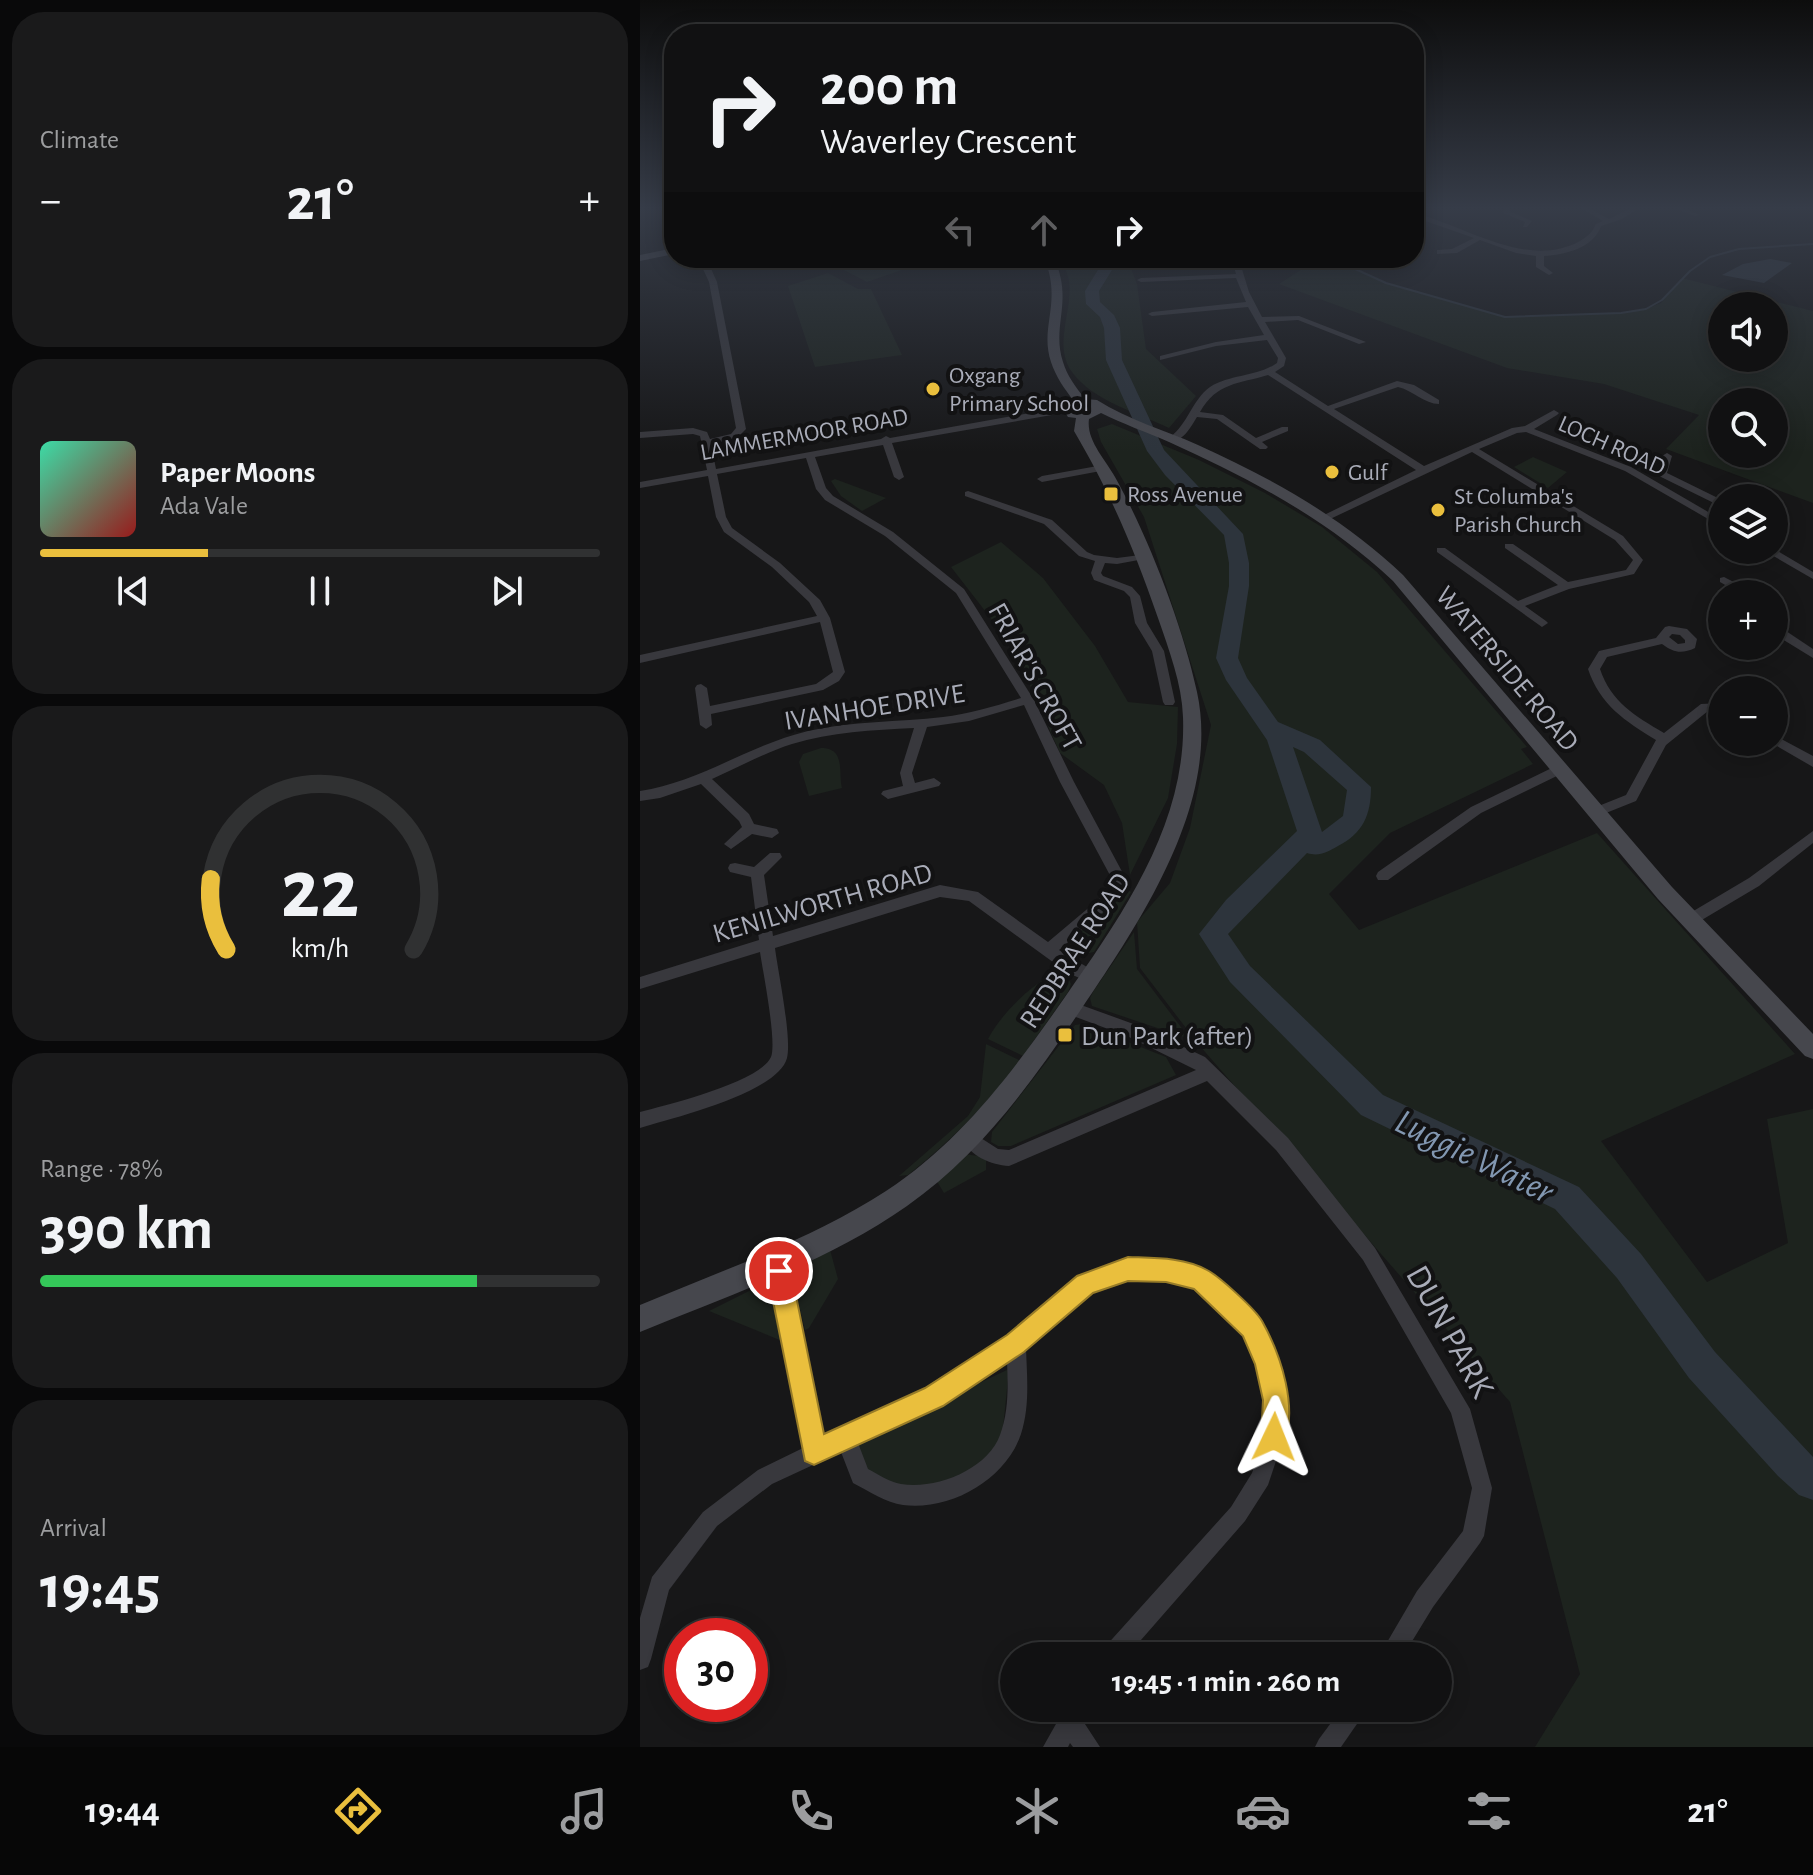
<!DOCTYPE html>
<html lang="en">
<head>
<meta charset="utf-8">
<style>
	:root { --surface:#111112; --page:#1a1a1b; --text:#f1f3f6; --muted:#9c9d9f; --line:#303132; --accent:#eabf3d }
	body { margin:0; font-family:"Alegreya Sans",sans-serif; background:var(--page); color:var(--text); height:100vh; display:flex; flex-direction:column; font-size:30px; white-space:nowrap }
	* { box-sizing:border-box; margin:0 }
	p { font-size:26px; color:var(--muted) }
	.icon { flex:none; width:44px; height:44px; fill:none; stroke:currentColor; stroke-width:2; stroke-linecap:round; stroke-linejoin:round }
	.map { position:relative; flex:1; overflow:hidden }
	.panel { display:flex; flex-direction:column; gap:12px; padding:12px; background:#09090a; width:640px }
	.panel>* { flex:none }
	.banner { position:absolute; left:24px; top:24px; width:760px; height:244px; border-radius:32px; box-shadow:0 4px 20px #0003,0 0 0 2px var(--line); background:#111112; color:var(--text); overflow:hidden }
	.buttons { position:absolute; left:1068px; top:292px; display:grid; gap:16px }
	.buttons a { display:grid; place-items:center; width:80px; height:80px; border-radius:50%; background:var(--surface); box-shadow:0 4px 20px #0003,0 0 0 2px var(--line); font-size:40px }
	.speed { position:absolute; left:24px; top:1618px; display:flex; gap:16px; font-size:40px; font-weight:700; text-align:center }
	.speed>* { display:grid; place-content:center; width:104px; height:104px; border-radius:50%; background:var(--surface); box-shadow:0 4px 20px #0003,0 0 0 2px var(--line); line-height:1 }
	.speed .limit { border:12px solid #d22; background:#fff; color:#111 }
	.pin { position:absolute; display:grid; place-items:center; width:68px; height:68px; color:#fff; margin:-34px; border:4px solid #fff; border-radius:50%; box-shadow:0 2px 8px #0007 }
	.me { position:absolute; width:88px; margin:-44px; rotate:2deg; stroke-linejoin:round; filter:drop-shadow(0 0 6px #0008) }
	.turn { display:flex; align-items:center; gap:28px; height:168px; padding:0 24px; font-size:36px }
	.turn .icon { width:104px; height:104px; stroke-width:2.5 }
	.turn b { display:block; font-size:56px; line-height:68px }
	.lanes { display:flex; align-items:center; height:76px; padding:0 24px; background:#0003; justify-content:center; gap:40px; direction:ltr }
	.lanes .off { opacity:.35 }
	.big { font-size:60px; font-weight:700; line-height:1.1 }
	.panel .tile { flex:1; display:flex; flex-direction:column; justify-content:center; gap:12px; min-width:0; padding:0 28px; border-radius:32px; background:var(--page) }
	.panel .dial { align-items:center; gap:0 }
	.dial svg { height:208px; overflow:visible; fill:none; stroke:var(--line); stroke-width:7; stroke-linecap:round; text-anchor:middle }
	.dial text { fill:var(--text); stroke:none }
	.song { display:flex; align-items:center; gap:24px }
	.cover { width:96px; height:96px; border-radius:12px; background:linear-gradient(135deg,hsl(160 70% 55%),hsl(0 70% 35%)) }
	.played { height:8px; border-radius:4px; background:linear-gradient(90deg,var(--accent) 30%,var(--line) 30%) }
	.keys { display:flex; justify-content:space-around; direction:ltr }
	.heat { display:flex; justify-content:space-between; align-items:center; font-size:44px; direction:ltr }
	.charge { height:12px; border-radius:6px; background:linear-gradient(90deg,#34c759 78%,var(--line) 0) }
	.trip { position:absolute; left:360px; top:1642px; width:452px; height:80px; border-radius:40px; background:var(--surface); box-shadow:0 4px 20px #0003,0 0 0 2px var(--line); font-weight:700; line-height:80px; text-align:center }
	.dock { display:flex; height:128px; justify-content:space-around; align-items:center; background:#070707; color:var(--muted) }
	.dock .icon { width:56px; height:56px }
	.dock .current { color:var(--accent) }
	.dock b { font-size:36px; color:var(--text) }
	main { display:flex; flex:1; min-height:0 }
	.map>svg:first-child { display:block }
	.green { fill:#1d231e; fill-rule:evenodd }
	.water { fill:#2d343c }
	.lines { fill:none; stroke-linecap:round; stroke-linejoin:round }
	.stream { stroke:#2d343c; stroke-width:2 }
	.river { fill:#2d343c; fill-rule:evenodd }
	.street { fill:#38383d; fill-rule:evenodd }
	.secondary { fill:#46474d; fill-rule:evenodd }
	.route { fill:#eabf3d; stroke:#987c28; stroke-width:2 }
	.poi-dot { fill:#eabf3d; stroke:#121213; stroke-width:3 }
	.labels { text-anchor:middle; stroke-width:8; stroke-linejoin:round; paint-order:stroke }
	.far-poi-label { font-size:24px; fill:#a9acb8; stroke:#121213; text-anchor:start }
	.far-street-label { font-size:24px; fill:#a9acb8; stroke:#121213 }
	.street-label { font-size:28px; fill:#a9acb8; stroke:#121213 }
	.poi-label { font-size:28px; fill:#a9acb8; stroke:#121213; text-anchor:start }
	.near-street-label { font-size:34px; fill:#a9acb8; stroke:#121213 }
	.near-water-label { font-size:36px; font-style:italic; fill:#8297b1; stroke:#121213 }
</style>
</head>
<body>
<main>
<section class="panel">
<div class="tile"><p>Climate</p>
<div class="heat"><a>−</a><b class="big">21°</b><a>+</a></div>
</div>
<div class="tile">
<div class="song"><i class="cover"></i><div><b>Paper Moons</b><p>Ada Vale</p></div></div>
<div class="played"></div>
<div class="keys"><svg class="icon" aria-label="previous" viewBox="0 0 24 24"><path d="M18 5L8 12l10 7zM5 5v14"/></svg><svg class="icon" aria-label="pause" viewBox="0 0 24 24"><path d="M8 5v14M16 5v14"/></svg><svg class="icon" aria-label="next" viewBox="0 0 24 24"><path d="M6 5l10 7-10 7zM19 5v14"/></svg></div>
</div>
<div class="tile dial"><svg viewBox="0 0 100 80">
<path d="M14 69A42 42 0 1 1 86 69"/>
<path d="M14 69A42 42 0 0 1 8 42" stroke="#eabf3d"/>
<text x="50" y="56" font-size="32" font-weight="700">22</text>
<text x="50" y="72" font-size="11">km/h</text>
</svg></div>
<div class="tile"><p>Range · 78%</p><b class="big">390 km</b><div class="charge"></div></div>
<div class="tile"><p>Arrival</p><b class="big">19:45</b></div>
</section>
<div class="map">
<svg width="1173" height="1747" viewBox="0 0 1173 1747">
	<rect width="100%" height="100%" fill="#171718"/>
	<g class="green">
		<path d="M181 258H273L282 263 227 282Z"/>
		<path d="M417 258H487L497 284 506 349 556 396 529 428C498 413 453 401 432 372 407 337 449 289 417 258Z"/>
		<path d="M691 258 746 283 865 317 981 313 1006 309 1021 303 1042 278 1173 311V503L1026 449 1059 415 964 384 867 368 639 284 670 264ZM1082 306H1134V358H1082ZM1082 402H1134V454H1082Z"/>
		<path d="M188 273 218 289H231L262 355 175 367 148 286Z"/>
		<path d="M472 424 559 460 625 493 682 527 737 572 887 747 881 749 893 764 750 833 689 894 719 930 957 833 1155 1054 961 1141 1067 1282 1148 1243 1127 1119 1173 1109V1747H895L940 1674 870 1402 559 1045 500 968 497 922 530 883 550 828 571 725 504 517 461 442 457 429Z"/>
		<path d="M893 457 927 472 908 488 874 467Z"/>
		<path d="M195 479 246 498 222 511 201 496 191 481Z"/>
		<path d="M361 542 403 578 455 646 488 702 538 707 537 744 528 798 490 875 482 823 464 785 420 753 373 647 311 567Z"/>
		<path d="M181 748C206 748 198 772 202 788L169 796 159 762 163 754Z"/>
		<path d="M485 888 491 892 454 952 440 955 431 952 429 946 433 938Z"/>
		<path d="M494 932 497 969 550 1039 452 1006 450 998 453 992Z"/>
		<path d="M414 973 426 974 431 984 428 992 383 1056 348 1039C361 1014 390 986 414 973Z"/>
		<path d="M442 1024 526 1057 536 1075 371 1146H358L351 1142 352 1132 435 1025Z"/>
		<path d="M346 1044 381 1061C347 1104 311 1141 268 1175L259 1176 328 1116 340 1097Z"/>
		<path d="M324 1154 346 1157V1170L304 1193 295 1178Z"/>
		<path d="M189 1246 198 1279 169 1328 165 1330 153 1280 164 1260Z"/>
		<path d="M123 1284 131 1287 142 1341 69 1311Z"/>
		<path d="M369 1369 361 1448C339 1469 303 1489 271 1489 258 1489 238 1475 226 1469L217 1441Z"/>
	</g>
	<path class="water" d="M1130 259 1152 263 1124 283 1082 275 1103 264Z"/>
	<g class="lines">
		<path class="stream" d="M691 258 746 283 865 317 981 313 1006 309 1022 300 1050 271 1070 257 1099 249 1173 244"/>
		<path class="river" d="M456 258H470L475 265 459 291 460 302 474 315 480 328 482 360 524 450 603 534 609 563V586L598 658 607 678 638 722 680 740 731 787C731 815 723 833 698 846 687 852 679 857 667 853L588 934 610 966 743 1095 939 1187 1001 1254 1075 1352 1173 1457V1500L1159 1495 1138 1476 1049 1378 977 1278 915 1209 721 1115 590 982 559 934 586 900 657 831 627 740 586 680 576 658 589 586V563L584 535 525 475 507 451 466 360 464 328 460 317 446 304 445 291 461 265ZM653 747 664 752 707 790 703 816 682 832Z"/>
		<g class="street">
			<path d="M24 208 34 210V215Z"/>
			<path d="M865 208H871L869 211 892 221 887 227H883L885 222 863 213Z"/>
			<path d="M941 208H949L969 219 991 208H999L982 219 961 226C954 248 924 255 904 256V266L913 273 909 275 896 267V256L876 253 840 240 817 253 797 254V250L812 249 834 238 774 217V213C827 226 887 270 940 241 948 236 952 233 956 224L963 221Z"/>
			<path d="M1034 208H1043L1060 215 1055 216Z"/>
			<path d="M58 258H122L118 260 68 262 77 282 106 429 97 438 71 444 76 469 241 439 246 436 250 438 429 406 433 409 429 412 252 443 264 477 259 480 254 477 243 445 175 457 186 488 193 496 253 532 324 589 394 700 434 782 486 879 483 895 419 950C430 958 452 968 459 977L456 981 451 983 428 973 329 901 300 897 135 948C138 972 152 1037 147 1058 138 1093 33 1118 0 1128V1112C26 1105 120 1082 131 1057 137 1042 123 972 120 952L0 989V977L119 940 111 877 90 872 88 868 90 864 95 863 114 867 130 853H140L142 857 124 875 133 936 300 885 338 892 408 942 471 889 472 879 420 782 384 705 329 721 287 727 272 773 275 783 294 778 301 783 299 786 248 799 241 794 243 791 263 786 260 773 274 728C233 730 191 732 152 744 124 753 99 767 72 779L109 814 114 824 137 829 139 833 132 838 112 834 91 849 84 844 102 827 99 821 61 784 20 798 0 801V791C60 782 109 745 168 731 212 721 258 722 303 717 329 714 355 706 381 698L316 593 245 536 185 500 176 489 166 458 77 474 86 517 92 528 140 563 180 600 190 618 205 672 199 681 183 690 71 714 72 725 66 729 60 725 55 688 57 685 61 684 67 688 70 706 176 684 193 672 180 622 0 663V655L177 616 169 602 132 567 84 532 76 517 68 476 0 488V482L67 470 60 436 53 434 0 438V432L53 428 67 432 70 439 91 434 96 428 69 282Z"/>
			<path d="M588 258H596L601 266 609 292 622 317 659 316 726 342 719 344 658 320 625 322 646 358 644 366 635 372 688 406 757 381 774 385 799 400V404C785 404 772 390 758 387L694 409 784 466 872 428 885 426 914 410 919 413 917 415 894 429 991 467 1082 520V527L985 471 886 432 877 433 839 449 983 536 1003 560 994 574 929 589 885 606 906 621 908 623 902 627 797 552V548H805L878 601 918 585 865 548V544H873L928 582 986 570 993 560 975 540 832 452 688 520 683 517 684 515 776 470 628 375C599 384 577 382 560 412L583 415 616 438 642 427H648V431L622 442 628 447 626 449H620L577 419 557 417C551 427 543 442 530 441V437C548 424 552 400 570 387 591 374 617 377 637 363L638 358 627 340 576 346 520 360V356L576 342 624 335 608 307 512 316 508 314 512 312 606 302 596 278 501 282 497 280 501 278 596 274 593 263Z"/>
			<path d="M1027 453 1032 456 1027 473 1082 500V507L1019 476 1017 474 1022 456Z"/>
			<path d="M463 465 468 468 466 470 402 482 397 479 402 476Z"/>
			<path d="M328 491 412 520 447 552 454 555 477 558 508 554V558L504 559 477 564 465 563 461 573 463 576 492 587 500 596 507 623 524 651 535 702 533 705H525L523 702 512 651 495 623 490 597 484 591 454 580 451 573 455 561 439 556 404 524 325 496V492Z"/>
			<path d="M1134 549 1173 572V579L1123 550Z"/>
			<path d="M1084 577 1113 592 1114 594H1101L1080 582V578Z"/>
			<path d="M1134 611 1140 614 1146 631 1173 649V658L1137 636 1134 629Z"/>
			<path d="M1029 626 1047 629 1057 639 1055 648C1042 654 1034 653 1022 644L967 657 960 669C971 702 995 716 1024 733L1061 704 1082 703V711H1068L1026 745 996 801 961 815H951L949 812 951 809 986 795 1016 740C985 721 960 705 948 669L959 651 1016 638 1025 627ZM1032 634 1040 635 1045 640V643L1038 644 1029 637Z"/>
			<path d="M1134 735 1173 756V767L1130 742H1134Z"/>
			<path d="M920 764 925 766 926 769 925 772 841 813 748 880H738L736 876 738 872 831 807Z"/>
			<path d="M1173 831V843L1119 886 1055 924H1045L1043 920 1045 916 1109 878Z"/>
			<path d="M430 1001 499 1026 565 1057 648 1138 735 1248 830 1409 852 1488 844 1536 840 1543 793 1607 763 1656H739L777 1591 823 1531 832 1488 811 1413 723 1260 636 1150 567 1081 369 1166C351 1165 330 1156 322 1139L324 1133 330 1131 358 1149 369 1150 556 1070 487 1036 425 1013 422 1008 425 1003Z"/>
			<path d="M137 1251 143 1254 146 1260 182 1440 287 1390 369 1337 439 1277 488 1260 526 1261 568 1272 619 1320 637 1364 646 1400 644 1437 628 1485 605 1521 487 1656H461L464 1648 591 1507 612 1473 624 1437 626 1400 617 1364 605 1334 556 1287 526 1279 488 1278 452 1291 386 1348C387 1377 390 1406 381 1434 366 1479 311 1511 263 1505 246 1503 229 1491 213 1483L201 1452 132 1484 77 1526 29 1590 11 1659 8 1667 0 1670V1618L12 1577 63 1512 118 1470 163 1448 128 1260 131 1254ZM367 1361C368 1385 369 1411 360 1435 348 1469 296 1490 261 1484 249 1482 238 1474 228 1469L218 1443 301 1404Z"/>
			<path d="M425 1708H450L443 1721 460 1747H433L430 1743 428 1747H403Z"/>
			<path d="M702 1708H728L701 1747H675L679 1739Z"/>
		</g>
		<g class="secondary">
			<path d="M34 248V254L0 261V255Z"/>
			<path d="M404 258H414C434 302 411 325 423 362 427 376 436 387 445 399L457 400C488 420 525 430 558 445 633 479 703 518 763 575L1032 887 1173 1034V1059L1165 1056 1018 899 753 581C687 519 611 479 529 442 506 432 483 424 461 413L449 419C446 440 465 459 475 477 508 536 543 626 557 692 581 802 501 921 442 1008 392 1082 342 1153 267 1206 187 1262 90 1295 0 1332V1305C83 1270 170 1240 246 1191 322 1141 374 1070 425 997 483 914 547 823 543 717 542 684 529 650 518 618 494 549 471 494 434 431L436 418 428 417 423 409 433 400C424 388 416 377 411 362 399 326 423 302 404 258ZM440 407H450L451 408 437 410Z"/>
		</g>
	</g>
	<linearGradient id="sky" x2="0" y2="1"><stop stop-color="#0d0d0d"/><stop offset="0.46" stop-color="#363c48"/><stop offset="1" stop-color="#363c48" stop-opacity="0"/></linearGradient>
	<rect width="1173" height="452" fill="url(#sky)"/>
	<path class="route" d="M488 1257C513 1258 544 1257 567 1270 580 1277 615 1309 622 1321 641 1355 659 1409 643 1446L634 1450 625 1446 621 1437 623 1400 615 1364 603 1336 554 1289 526 1282 488 1281 453 1293 384 1352 303 1406 174 1465 165 1461 127 1271 130 1262 139 1259 147 1262 151 1271 184 1434 285 1388 367 1335 437 1276Z"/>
	<g class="poi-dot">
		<circle cx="293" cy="389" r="8"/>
		<circle cx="692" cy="472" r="8"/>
		<rect x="463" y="486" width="16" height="16" rx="4"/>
		<circle cx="798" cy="510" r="8"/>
		<rect x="417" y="1027" width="16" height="16" rx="4"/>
	</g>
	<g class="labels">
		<g class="far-poi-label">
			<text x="309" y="383">Oxgang<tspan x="309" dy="28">Primary School</tspan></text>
			<text x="708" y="480">Gulf</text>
			<text x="487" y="502">Ross Avenue</text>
			<text x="814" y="504">St Columba's<tspan x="814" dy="28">Parish Church</tspan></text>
		</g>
		<g class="far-street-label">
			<text transform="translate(164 434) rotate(-10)" y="8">LAMMERMOOR ROAD</text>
			<text transform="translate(972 445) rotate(24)" y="8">LOCH ROAD</text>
		</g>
		<g class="street-label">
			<text transform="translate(868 668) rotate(50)" y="10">WATERSIDE ROAD</text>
			<text transform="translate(396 676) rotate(61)" y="10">FRIAR'S CROFT</text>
			<text transform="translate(234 706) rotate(-9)" y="10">IVANHOE DRIVE</text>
			<text transform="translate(182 902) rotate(-16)" y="10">KENILWORTH ROAD</text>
			<text transform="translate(434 950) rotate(-57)" y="10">REDBRAE ROAD</text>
		</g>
		<g class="poi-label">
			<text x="441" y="1045">Dun Park (after)</text>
		</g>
		<g class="near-street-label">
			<text transform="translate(811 1331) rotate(61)" y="12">DUN PARK</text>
		</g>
		<g class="near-water-label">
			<text transform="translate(835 1155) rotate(26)" y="13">Luggie Water</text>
		</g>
	</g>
</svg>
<div class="buttons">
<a><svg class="icon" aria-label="sound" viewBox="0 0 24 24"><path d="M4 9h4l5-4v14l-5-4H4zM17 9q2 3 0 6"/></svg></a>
<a><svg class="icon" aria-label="search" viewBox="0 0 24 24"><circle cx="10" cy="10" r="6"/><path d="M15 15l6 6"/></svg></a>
<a><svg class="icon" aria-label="layers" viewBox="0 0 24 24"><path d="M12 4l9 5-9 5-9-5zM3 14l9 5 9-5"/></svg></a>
<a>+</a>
<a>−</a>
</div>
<div class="speed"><div class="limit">30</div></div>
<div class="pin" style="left:139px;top:1271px;background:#d93025"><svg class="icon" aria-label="arrive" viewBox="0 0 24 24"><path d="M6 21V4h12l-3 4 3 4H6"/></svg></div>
<svg class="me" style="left:634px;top:1437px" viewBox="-20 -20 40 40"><path d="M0-17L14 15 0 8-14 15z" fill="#eabf3d" stroke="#fff" stroke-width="4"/></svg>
<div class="trip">19:45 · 1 min · 260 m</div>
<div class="banner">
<div class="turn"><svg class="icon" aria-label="right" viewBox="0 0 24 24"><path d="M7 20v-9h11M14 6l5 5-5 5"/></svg><div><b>200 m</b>Waverley Crescent</div></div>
<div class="lanes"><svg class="icon off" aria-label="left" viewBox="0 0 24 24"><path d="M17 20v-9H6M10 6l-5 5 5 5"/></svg><svg class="icon off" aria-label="ahead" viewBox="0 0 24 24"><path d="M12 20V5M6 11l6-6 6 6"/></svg><svg class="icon" aria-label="right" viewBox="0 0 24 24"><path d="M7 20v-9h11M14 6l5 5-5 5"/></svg></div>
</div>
</div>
</main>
<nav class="dock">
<b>19:44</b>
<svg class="icon current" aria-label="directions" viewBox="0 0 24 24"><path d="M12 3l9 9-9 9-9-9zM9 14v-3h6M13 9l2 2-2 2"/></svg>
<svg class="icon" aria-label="music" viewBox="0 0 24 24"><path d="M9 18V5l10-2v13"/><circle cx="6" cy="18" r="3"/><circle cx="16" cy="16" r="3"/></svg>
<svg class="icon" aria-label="phone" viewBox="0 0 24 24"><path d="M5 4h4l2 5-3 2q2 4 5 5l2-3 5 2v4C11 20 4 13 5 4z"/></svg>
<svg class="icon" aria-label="climate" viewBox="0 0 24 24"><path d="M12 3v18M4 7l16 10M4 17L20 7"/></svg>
<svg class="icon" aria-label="car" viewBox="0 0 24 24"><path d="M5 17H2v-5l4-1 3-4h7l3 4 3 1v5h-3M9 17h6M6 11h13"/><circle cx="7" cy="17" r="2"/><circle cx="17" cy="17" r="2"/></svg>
<svg class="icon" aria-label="filters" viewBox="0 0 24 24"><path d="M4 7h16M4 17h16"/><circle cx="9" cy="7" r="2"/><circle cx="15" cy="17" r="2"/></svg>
<b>21°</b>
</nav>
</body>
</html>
